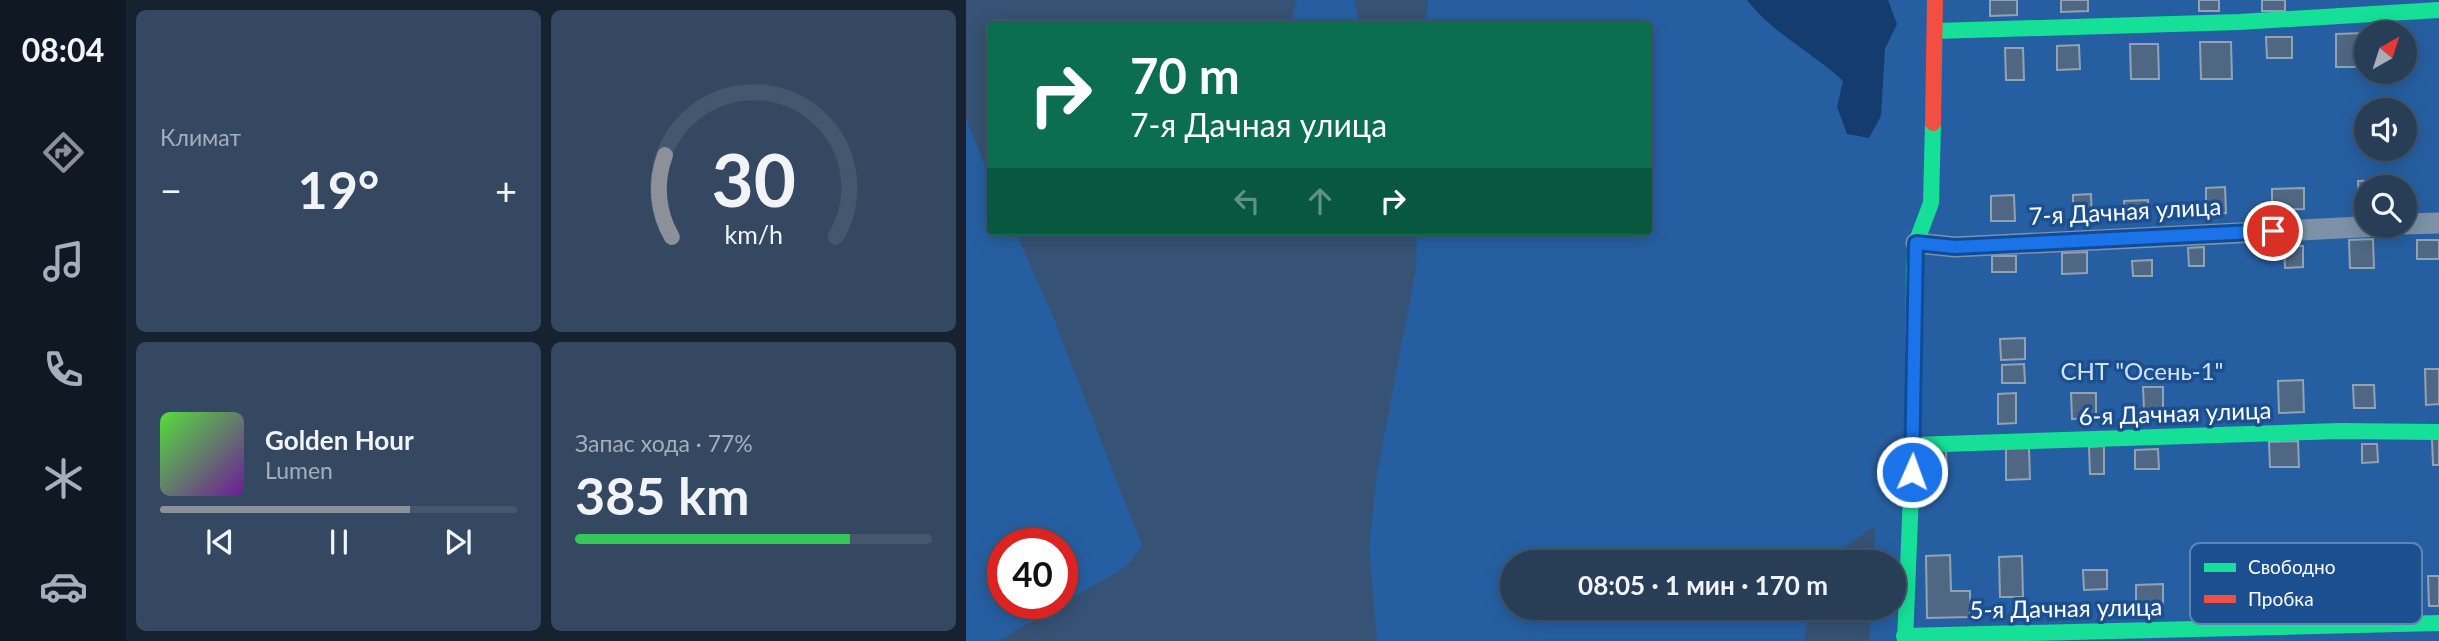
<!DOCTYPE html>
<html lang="ru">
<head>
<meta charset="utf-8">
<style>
	:root { --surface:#283e57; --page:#344961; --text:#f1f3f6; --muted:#a5aeba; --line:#44576d; --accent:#8c9099 }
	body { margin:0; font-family:Lato,sans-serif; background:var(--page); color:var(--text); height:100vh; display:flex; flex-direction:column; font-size:26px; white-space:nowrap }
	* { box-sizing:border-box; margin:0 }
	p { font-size:23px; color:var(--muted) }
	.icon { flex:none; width:38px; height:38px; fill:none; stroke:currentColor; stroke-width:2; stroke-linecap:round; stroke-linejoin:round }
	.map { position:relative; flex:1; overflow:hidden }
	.panel { display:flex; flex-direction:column; gap:10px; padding:10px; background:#162230; width:840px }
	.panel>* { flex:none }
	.hud { position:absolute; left:21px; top:21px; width:665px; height:214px; border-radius:7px; box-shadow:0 4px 18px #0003,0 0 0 2px var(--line); background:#0b6e4f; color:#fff; overflow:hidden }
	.needle { width:46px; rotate:39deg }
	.buttons { position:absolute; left:1388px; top:21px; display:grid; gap:14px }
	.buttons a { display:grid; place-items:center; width:63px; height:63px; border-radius:50%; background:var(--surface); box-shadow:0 4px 18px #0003,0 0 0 2px var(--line); font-size:35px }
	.speed { position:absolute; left:21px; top:528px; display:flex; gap:14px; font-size:35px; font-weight:700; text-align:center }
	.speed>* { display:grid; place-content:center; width:91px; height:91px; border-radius:50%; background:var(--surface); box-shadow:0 4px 18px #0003,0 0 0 2px var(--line); line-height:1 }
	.speed .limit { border:10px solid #d22; background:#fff; color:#111 }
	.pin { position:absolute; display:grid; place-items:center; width:60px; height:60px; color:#fff; margin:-30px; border:4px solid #fff; border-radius:50%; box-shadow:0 2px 7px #0007 }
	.me { position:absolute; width:77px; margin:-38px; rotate:2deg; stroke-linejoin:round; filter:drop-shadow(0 0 5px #0008) }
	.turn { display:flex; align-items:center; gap:24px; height:147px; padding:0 28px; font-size:32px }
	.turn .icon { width:91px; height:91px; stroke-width:2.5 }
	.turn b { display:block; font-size:49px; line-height:60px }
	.lanes { display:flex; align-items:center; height:66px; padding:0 28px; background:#0003; justify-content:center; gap:35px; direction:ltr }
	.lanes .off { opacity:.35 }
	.big { font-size:52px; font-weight:700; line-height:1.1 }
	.panel .widget { flex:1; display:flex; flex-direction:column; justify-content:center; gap:10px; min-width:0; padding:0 24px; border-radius:10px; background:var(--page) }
	.panel .dial { align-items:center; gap:0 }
	.dial svg { height:182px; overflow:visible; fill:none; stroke:var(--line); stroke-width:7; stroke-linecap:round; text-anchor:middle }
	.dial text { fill:var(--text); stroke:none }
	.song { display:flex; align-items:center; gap:21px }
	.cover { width:84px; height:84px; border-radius:10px; background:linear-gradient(135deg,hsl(110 70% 55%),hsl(280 70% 35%)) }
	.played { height:7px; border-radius:4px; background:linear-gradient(90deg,var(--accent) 70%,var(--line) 70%) }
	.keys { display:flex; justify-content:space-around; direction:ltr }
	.heat { display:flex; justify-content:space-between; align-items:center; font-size:38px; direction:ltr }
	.charge { height:10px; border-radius:5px; background:linear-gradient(90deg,#34c759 77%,var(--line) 0) }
	.panel .tiles { flex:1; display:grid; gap:10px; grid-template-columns:repeat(2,1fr) }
	.trip { position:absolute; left:534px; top:550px; width:406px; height:70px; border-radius:35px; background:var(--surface); box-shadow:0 4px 18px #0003,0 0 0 2px var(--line); font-weight:700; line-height:70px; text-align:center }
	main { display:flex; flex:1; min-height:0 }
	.menu { display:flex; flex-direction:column; width:126px; justify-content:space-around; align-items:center; background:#101923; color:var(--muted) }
	.menu .icon { width:49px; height:49px }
	.menu .on { color:var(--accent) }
	.menu b { font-size:32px; color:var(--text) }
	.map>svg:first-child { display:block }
	.green { fill:#265fa1; fill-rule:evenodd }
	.water { fill:#153c6e }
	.building { fill:#506783; stroke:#92a2b6; stroke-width:2 }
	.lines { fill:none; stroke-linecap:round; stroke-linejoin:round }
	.street { stroke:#7d92a8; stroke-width:21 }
	.fast { stroke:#16e098; stroke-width:16 }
	.jam { stroke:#f24e42; stroke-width:16 }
	.route-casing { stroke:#114b97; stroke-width:18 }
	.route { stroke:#1a73e8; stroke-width:12 }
	.labels { text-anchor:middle; stroke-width:7; stroke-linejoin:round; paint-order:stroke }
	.street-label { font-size:24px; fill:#fff; stroke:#1b4f8f }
	.park-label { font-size:24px; fill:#cfe3fa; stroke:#1b4f8f }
	.key { fill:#1b4f8f; stroke:#5f84b1; stroke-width:2 }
	.key-label { font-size:19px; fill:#fff }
</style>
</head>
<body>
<main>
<nav class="menu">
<b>08:04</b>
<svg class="icon on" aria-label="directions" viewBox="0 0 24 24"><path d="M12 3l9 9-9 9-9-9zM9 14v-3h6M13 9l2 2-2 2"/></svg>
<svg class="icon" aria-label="music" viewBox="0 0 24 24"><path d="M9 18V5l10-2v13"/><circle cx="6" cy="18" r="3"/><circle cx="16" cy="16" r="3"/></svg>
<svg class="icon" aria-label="phone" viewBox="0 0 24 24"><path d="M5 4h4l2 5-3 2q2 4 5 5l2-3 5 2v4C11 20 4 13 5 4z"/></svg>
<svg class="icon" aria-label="climate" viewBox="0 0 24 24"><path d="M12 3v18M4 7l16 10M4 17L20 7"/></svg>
<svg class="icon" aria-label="car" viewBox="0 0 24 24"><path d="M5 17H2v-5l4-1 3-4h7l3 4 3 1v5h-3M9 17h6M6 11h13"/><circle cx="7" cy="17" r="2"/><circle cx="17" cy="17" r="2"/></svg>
</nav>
<section class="panel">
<div class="tiles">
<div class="widget"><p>Климат</p>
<div class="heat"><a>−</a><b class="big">19°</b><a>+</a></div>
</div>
<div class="widget dial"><svg viewBox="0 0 100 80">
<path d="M14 69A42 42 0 1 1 86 69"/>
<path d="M14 69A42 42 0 0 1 11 33" stroke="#8c9099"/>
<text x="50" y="56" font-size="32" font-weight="700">30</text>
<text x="50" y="72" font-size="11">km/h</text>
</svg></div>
<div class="widget">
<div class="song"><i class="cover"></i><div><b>Golden Hour</b><p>Lumen</p></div></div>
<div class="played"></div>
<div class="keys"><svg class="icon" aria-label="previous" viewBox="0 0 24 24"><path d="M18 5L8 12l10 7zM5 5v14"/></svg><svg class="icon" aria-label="pause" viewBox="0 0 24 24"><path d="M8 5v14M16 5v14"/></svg><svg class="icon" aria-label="next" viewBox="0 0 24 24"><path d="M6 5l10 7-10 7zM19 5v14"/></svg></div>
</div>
<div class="widget"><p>Запас хода · 77%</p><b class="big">385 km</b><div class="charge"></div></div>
</div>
</section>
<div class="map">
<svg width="1473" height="641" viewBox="0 0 1473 641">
	<rect width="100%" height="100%" fill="#365274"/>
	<g class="green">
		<path d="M331 0H388L394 24H329L326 16Z"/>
		<path d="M462 0H781L878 81 871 107 899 0H1473V641H903L905 607H928V562H908L909 526 857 562H546V607H844L838 641H411L403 549 411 474 450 268 451 231H682V24H460ZM1400 33H1438V72H1400ZM1400 110H1438V149H1400ZM1400 187H1438V226H1400Z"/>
		<path d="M0 119 24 177V231H49L86 314 176 546 160 567 32 641H0ZM37 544H96V604H37Z"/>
	</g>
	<path class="water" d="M781 0H922L931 24 919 49 915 116 903 138 881 134 871 107 877 81C846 52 807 34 781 0Z"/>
	<g class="building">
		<path d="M1024 0H1051V15L1024 16Z"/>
		<path d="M1095 0H1122V11L1095 12Z"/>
		<rect x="1233" y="0" width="20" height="11"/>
		<rect x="1296" y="0" width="23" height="11"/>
		<path d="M1397 33 1398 67H1370V34Z"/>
		<path d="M1300 37H1326V58H1301Z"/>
		<path d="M1234 42H1265L1266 79H1235Z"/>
		<path d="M1164 44H1192L1193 79H1165Z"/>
		<path d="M1113 45 1114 69 1091 70V46Z"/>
		<path d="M1039 48H1057L1058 80H1040Z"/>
		<path d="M1422 180V187H1400V206H1393L1392 181Z"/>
		<path d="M1259 187 1260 213 1240 214V188Z"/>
		<path d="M1338 188V209L1306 210V189Z"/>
		<path d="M1125 194 1126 220H1107V195Z"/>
		<path d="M1048 195 1049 221H1025V196Z"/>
		<path d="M1182 200V217H1159L1158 201Z"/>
		<path d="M1407 239 1408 268H1384L1383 240Z"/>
		<rect x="1451" y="240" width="22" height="19"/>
		<path d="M1318 246H1337V267L1319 268Z"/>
		<path d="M1238 247V266H1223L1222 248Z"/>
		<path d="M1121 252V273L1096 274V253Z"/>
		<rect x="1026" y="256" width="24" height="16"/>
		<path d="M1186 260V276H1167L1166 261Z"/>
		<path d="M1059 338V359L1035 360 1034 339Z"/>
		<path d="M1058 364 1059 383H1036V365Z"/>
		<path d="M1459 369H1473V404L1460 405Z"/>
		<path d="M1337 380 1338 412 1313 413 1312 381Z"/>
		<path d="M1387 385H1408L1409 408H1388Z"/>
		<path d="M1177 387H1197V410H1178Z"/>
		<path d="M1050 393V423L1032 424V394Z"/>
		<path d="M1105 393H1130V418L1106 419Z"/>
		<path d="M1466 439H1473V465H1467Z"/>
		<path d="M1332 441 1333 467H1304L1303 442Z"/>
		<path d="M1396 444H1411L1412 462 1396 463Z"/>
		<path d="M1138 446V474H1124L1123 447Z"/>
		<path d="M1040 448H1063L1064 479 1040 480Z"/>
		<path d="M1192 449 1193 469H1169V450Z"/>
		<path d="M959 451H980L981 473H959Z"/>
		<path d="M984 555 985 591H1004V617L961 618 960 556Z"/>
		<path d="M1056 556 1057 597H1034L1033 557Z"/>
		<path d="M1117 570H1141V589L1118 590Z"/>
		<path d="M1462 576H1473V606H1463Z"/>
		<path d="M1197 584V610L1170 611V585Z"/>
	</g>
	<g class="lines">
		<g class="street">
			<path d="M1438 224 1473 223"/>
			<path d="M950 243 989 247 1414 226"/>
		</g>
		<g class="fast">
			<path d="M970 31 1273 22 1473 10"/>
			<path d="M947 445 1374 431 1473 432"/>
			<path d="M938 636 1473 623"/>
			<path d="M939 641 947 445 948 269 950 243 965 203 967 123"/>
		</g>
		<path class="jam" d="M967 123 969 0"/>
	</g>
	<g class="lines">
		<defs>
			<path id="route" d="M946 472 950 243 989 247 1307 231"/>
		</defs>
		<use href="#route" class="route-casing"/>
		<use href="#route" class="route"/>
	</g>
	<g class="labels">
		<g class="street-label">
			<text transform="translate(1159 212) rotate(-3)" y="8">7-я Дачная улица</text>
			<text transform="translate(1209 414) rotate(-2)" y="8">6-я Дачная улица</text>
			<text transform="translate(1100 609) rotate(-1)" y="8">5-я Дачная улица</text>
		</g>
		<g class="park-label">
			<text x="1176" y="380">СНТ "Осень-1"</text>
		</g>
	</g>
	<rect x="1224" y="543" width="232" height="81" rx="10" class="key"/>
	<rect x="1238" y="563" width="32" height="9" fill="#16e098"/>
	<rect x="1238" y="595" width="32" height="8" fill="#f24e42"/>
	<g class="key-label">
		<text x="1282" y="574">Свободно</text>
		<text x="1282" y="606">Пробка</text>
	</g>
</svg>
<div class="buttons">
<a><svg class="needle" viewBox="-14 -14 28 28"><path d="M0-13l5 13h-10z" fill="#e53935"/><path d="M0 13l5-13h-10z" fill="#a5aeba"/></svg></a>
<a><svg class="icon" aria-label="sound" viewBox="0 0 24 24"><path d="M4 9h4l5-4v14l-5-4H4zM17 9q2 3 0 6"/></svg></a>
<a><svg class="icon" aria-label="search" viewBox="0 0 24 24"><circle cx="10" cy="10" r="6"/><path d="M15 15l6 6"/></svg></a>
</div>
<div class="speed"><div class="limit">40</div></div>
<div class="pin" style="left:1307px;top:231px;background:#d93025"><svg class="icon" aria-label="arrive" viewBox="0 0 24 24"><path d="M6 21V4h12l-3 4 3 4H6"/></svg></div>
<svg class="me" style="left:946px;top:472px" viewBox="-20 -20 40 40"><circle r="17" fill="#1a73e8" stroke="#fff" stroke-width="3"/><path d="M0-11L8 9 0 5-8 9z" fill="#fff"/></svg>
<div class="trip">08:05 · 1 мин · 170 m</div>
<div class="hud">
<div class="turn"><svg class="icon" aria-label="right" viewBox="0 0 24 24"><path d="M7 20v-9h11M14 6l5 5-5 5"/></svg><div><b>70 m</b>7-я Дачная улица</div></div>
<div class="lanes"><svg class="icon off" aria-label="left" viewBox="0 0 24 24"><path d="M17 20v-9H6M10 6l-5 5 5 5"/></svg><svg class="icon off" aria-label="ahead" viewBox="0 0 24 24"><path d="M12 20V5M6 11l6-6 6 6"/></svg><svg class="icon" aria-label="right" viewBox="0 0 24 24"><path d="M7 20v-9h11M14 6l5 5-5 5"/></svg></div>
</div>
</div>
</main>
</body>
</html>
